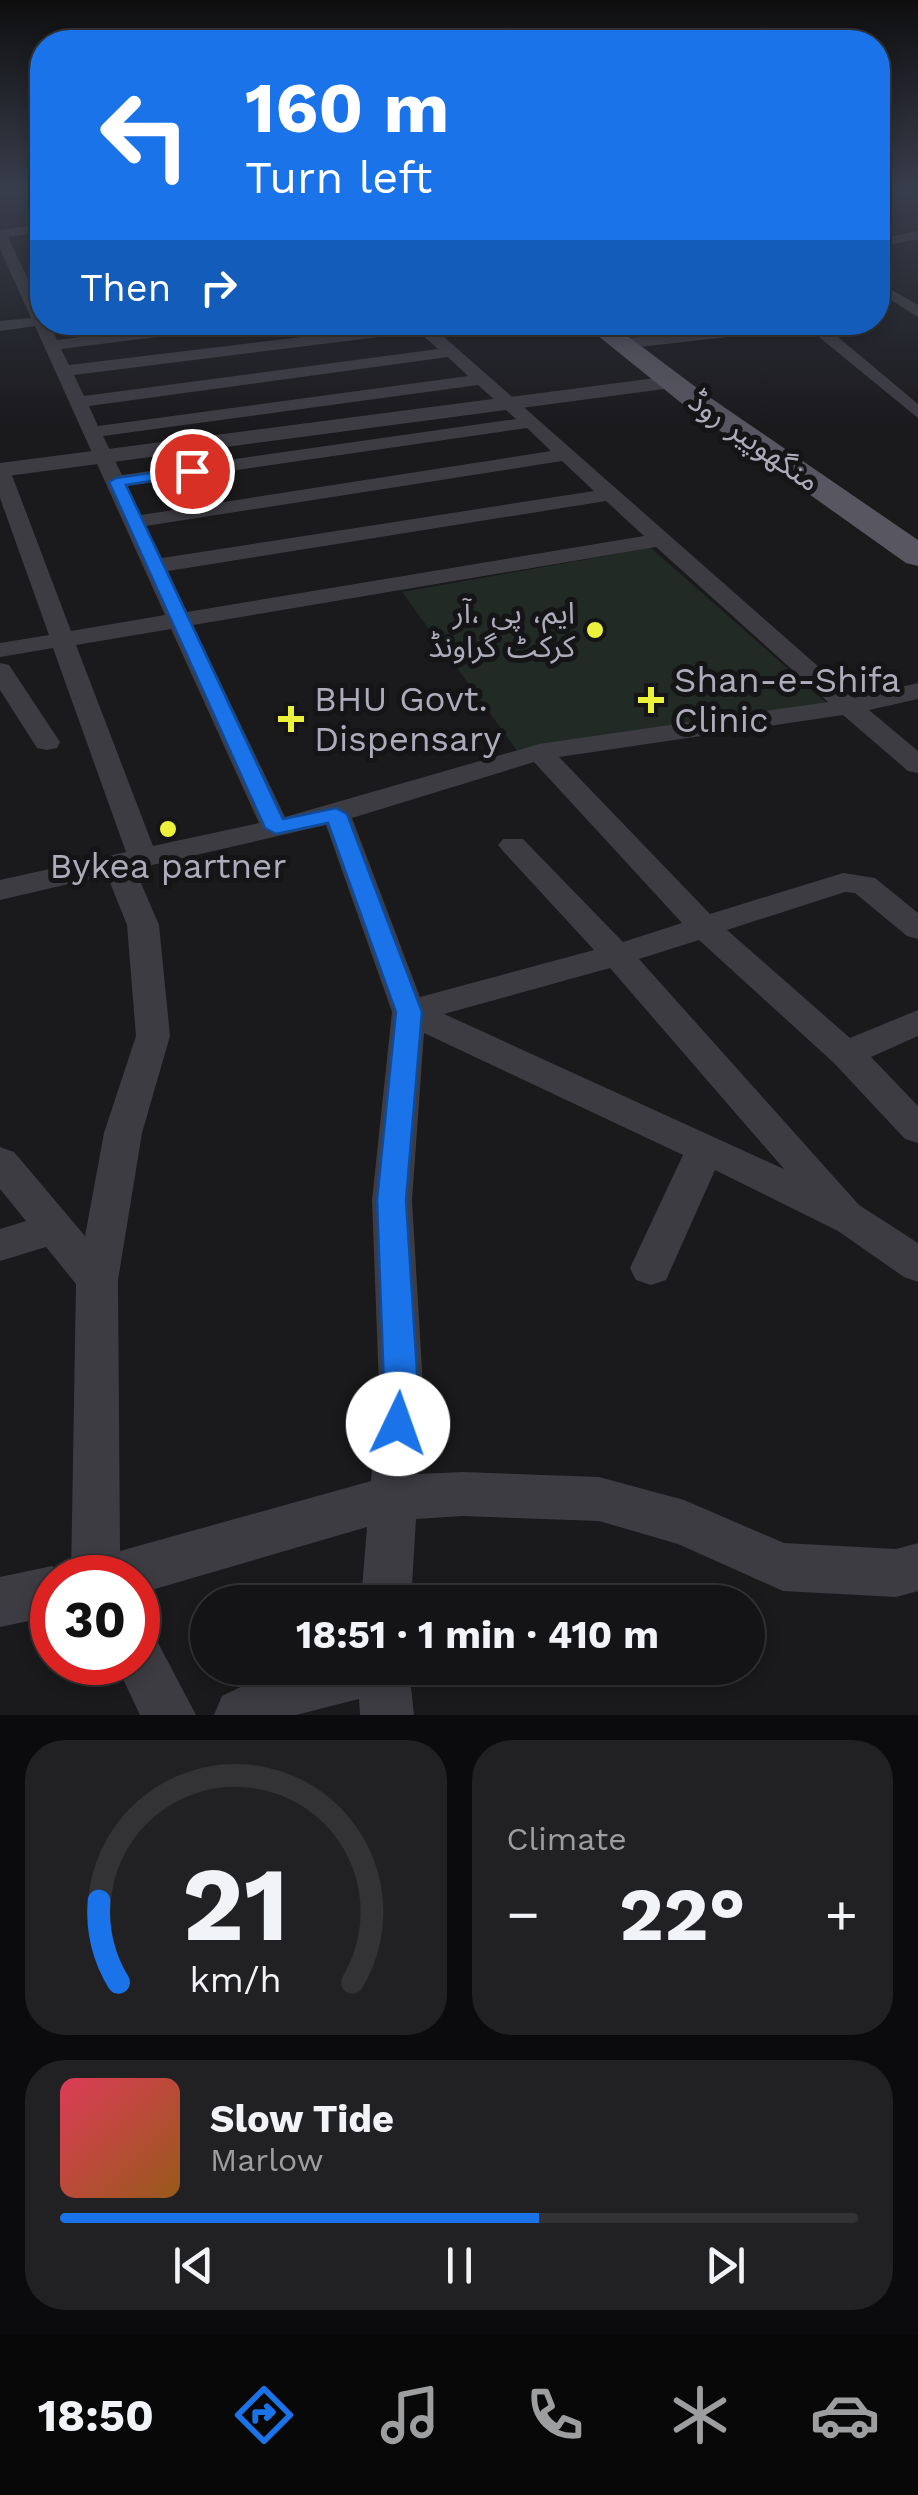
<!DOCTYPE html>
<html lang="en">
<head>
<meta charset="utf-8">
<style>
	:root { --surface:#141315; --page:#212022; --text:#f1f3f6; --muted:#9d9ea0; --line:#333234; --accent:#1a73e8 }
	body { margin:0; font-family:"Work Sans","Noto Sans Arabic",sans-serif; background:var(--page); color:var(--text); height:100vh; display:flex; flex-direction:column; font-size:38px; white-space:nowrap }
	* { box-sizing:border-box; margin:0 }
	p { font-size:32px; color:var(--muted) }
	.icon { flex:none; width:55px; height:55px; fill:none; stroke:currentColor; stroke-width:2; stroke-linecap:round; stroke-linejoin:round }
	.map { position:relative; height:1715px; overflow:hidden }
	.sheet { display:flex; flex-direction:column; gap:25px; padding:25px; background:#0b0a0c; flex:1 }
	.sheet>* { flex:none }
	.hud { position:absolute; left:30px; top:30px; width:860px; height:305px; border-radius:40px; box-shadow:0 5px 15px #0003,0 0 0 2px var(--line); background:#1a73e8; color:#fff; overflow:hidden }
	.speed { position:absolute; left:30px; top:1555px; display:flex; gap:20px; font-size:50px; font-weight:700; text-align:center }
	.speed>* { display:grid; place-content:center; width:130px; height:130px; border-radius:50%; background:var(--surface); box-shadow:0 5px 15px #0003,0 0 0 2px var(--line); line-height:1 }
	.speed .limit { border:15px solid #d22; background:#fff; color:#111 }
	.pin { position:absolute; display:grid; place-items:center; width:85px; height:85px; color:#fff; margin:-42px; border:5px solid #fff; border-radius:50%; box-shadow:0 2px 10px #0007 }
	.me { position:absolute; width:110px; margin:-55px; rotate:3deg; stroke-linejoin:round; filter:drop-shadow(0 0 8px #0008) }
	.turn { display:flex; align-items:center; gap:35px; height:210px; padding:0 50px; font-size:45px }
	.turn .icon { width:130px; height:130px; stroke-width:2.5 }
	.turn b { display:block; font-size:70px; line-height:85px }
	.then { display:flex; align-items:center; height:95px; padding:0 50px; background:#0003; gap:20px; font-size:38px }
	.big { font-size:75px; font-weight:700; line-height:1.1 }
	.sheet .tile { flex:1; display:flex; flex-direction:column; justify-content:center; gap:15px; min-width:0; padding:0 35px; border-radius:40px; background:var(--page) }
	.sheet .dial { align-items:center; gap:0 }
	.dial svg { height:260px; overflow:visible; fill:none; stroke:var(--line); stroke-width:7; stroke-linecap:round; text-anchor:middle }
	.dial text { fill:var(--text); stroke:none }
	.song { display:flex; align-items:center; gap:30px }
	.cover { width:120px; height:120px; border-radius:15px; background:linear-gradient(135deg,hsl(350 70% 55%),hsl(30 70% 35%)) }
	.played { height:10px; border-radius:5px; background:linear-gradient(90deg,var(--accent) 60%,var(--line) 60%) }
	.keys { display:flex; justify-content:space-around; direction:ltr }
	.heat { display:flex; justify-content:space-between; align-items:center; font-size:55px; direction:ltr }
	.sheet .tiles { flex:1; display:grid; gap:25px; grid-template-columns:1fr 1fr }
	.tile:last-child { grid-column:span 2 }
	.trip { position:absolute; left:190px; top:1585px; width:575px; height:100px; border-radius:50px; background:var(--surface); box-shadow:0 5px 15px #0003,0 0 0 2px var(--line); font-weight:700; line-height:100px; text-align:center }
	.tab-bar { display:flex; height:160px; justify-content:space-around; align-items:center; background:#080808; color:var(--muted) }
	.tab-bar .icon { width:70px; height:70px }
	.tab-bar .current { color:var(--accent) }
	.tab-bar b { font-size:45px; color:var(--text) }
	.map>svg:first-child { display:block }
	.green { fill:#212a25 }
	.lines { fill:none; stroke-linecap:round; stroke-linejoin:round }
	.minor { fill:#3e3c43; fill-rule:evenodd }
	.tertiary { fill:#3e3c43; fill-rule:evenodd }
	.primary { fill:#585660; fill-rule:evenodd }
	.route { fill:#1a73e8; stroke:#114b97; stroke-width:2.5 }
	.poi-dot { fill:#ecf23b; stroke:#151417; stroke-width:4 }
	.labels { text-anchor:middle; stroke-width:10; stroke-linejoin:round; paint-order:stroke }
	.far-street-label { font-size:30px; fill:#adacbb; stroke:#151417 }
	.far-poi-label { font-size:30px; fill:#adacbb; stroke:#151417; text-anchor:end }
	.poi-label { font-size:35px; fill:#adacbb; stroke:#151417; text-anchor:start }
</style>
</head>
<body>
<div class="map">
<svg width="918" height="1715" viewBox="0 0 918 1715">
	<rect width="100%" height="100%" fill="#1a191c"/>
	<path class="green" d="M651 548 827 703 523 759 402 592Z"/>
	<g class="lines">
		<g class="minor">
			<path d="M42 224V232L8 237 42 309V322H49L57 340 195 322H244L237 327 61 349 69 365 427 322 854 698 918 683V699L869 710 918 751V773L908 771 843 715 559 757 710 914 843 873 875 878 918 913V939L907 936 855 893 845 892 727 930 850 1038 918 1010V1036L871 1057 918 1106V1143L905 1139 834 1063 699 940 639 959 859 1205 918 1243V1282L904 1277 838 1231 715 1170 666 1280 651 1285 636 1280 630 1268 683 1155 424 1033 412 1200 423 1387 418 1474 463 1472 599 1477 684 1500 784 1543 896 1549 918 1543V1591L896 1597 783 1591 678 1544 599 1521 463 1516 416 1519 411 1602H361L367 1527 138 1594V1578H71L76 1284 46 1247 0 1261V1229L26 1221 0 1189V1147L14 1152 85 1236 104 1133 136 1036 127 925 107 875 0 900V880L126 852 53 648 0 657V643L49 635 0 498V464L10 470 71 631 165 615 35 326 0 331V321L31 318 0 249V230ZM419 332 438 349 84 396 74 375ZM448 357 468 376 98 426 89 406ZM478 385 516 419 122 475 103 436ZM527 428 551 451 141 515 127 486ZM562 461 594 491 162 558 146 526ZM606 501 644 536 187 612 168 571ZM656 547 828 702 539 744 285 817 193 625ZM171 629 259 823 153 846 76 645ZM534 762 682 923 623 942 523 839H503L498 845 503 851 594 950 420 997 352 818ZM326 825 392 1012 372 1200 379 1387 371 1481 120 1551 118 1280 142 1133 170 1036 159 925 135 869ZM610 968 784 1169 444 1014Z"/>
			<path d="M918 231V239L878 247V239Z"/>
			<path d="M878 282 918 305V317L878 292Z"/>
			<path d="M772 322H820L918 404V418L808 328 621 349 613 344 621 339Z"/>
			<path d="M0 663 9 665 60 742 57 748 47 750 37 748 0 690Z"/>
			<path d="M52 1566 71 1578H52V1616L0 1627V1577Z"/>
			<path d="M138 1631 156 1639 196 1715H140L115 1662H138Z"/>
			<path d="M280 1668H409L414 1715H360L359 1699 296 1715H214L222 1696Z"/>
		</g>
		<path class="tertiary" d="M671 376 679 377 682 382 679 387 0 477V463Z"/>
		<path class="primary" d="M581 322H609L705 394 918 540V566L906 563 685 406Z"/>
	</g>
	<linearGradient id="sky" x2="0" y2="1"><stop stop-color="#0e0e0f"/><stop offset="0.44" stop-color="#383e4b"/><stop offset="1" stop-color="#383e4b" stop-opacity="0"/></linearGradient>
	<rect width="918" height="429" fill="url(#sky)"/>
	<path class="route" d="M192 467 197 468V474L126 485 283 819 336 808 347 814 422 1012 406 1200 418 1387 415 1424 410 1435 398 1440 386 1435 381 1424 384 1387 377 1200 396 1012 328 823 276 834 265 828 109 482 116 478Z"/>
	<g class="poi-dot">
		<circle cx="595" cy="630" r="10"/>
		<path d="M646 685h10v10h10v10h-10v10h-10v-10h-10v-10h10z"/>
		<path d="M286 704h10v10h10v10h-10v10h-10v-10h-10v-10h10z"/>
		<circle cx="168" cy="829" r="10"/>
	</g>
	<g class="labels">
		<g class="far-street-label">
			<text transform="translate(754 441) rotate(35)" y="10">منگھوپیر روڈ</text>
		</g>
		<g class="far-poi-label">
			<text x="575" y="623">ایم، پی ،آر<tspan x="575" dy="34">کرکٹ گراونڈ</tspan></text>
		</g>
		<g class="poi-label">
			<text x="674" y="692">Shan-e-Shifa<tspan x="674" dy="40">Clinic</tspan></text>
			<text x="314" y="711">BHU Govt.<tspan x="314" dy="40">Dispensary</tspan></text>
			<text x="168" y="878" text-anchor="middle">Bykea partner</text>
		</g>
	</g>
</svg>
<div class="speed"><div class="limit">30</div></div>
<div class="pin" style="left:192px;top:471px;background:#d93025"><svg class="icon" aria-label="arrive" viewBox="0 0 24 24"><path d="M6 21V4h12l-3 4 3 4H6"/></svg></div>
<svg class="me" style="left:398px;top:1424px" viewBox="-20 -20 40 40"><circle r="19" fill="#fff"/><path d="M0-13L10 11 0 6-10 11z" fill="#1a73e8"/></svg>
<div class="trip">18:51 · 1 min · 410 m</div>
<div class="hud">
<div class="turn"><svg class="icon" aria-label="left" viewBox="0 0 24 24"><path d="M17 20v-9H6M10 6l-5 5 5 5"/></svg><div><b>160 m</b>Turn left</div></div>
<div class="then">Then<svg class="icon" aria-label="right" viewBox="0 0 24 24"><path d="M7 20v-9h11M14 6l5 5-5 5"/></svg></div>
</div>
</div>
<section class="sheet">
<div class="tiles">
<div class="tile dial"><svg viewBox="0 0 100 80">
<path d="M14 69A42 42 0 1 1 86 69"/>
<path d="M14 69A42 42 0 0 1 8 44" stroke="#1a73e8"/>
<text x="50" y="56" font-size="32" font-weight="700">21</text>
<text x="50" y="72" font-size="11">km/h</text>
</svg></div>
<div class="tile"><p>Climate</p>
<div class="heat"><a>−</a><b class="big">22°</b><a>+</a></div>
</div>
<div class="tile">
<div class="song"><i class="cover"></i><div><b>Slow Tide</b><p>Marlow</p></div></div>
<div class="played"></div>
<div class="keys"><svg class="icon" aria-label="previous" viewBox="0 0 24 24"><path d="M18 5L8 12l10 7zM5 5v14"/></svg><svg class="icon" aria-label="pause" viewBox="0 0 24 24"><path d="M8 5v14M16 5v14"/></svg><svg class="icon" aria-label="next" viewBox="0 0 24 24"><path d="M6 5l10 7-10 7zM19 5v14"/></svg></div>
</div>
</div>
</section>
<nav class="tab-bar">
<b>18:50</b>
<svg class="icon current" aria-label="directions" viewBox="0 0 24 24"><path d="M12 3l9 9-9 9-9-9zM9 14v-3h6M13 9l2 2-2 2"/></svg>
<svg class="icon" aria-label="music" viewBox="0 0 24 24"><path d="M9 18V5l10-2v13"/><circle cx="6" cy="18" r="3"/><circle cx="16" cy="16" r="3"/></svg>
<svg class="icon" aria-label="phone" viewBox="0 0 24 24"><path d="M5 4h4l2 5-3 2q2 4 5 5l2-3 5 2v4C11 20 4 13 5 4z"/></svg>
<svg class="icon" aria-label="climate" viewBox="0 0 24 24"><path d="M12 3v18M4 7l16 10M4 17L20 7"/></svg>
<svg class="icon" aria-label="car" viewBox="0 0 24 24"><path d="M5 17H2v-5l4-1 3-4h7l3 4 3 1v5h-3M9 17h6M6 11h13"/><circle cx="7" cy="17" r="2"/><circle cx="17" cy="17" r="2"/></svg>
</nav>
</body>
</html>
